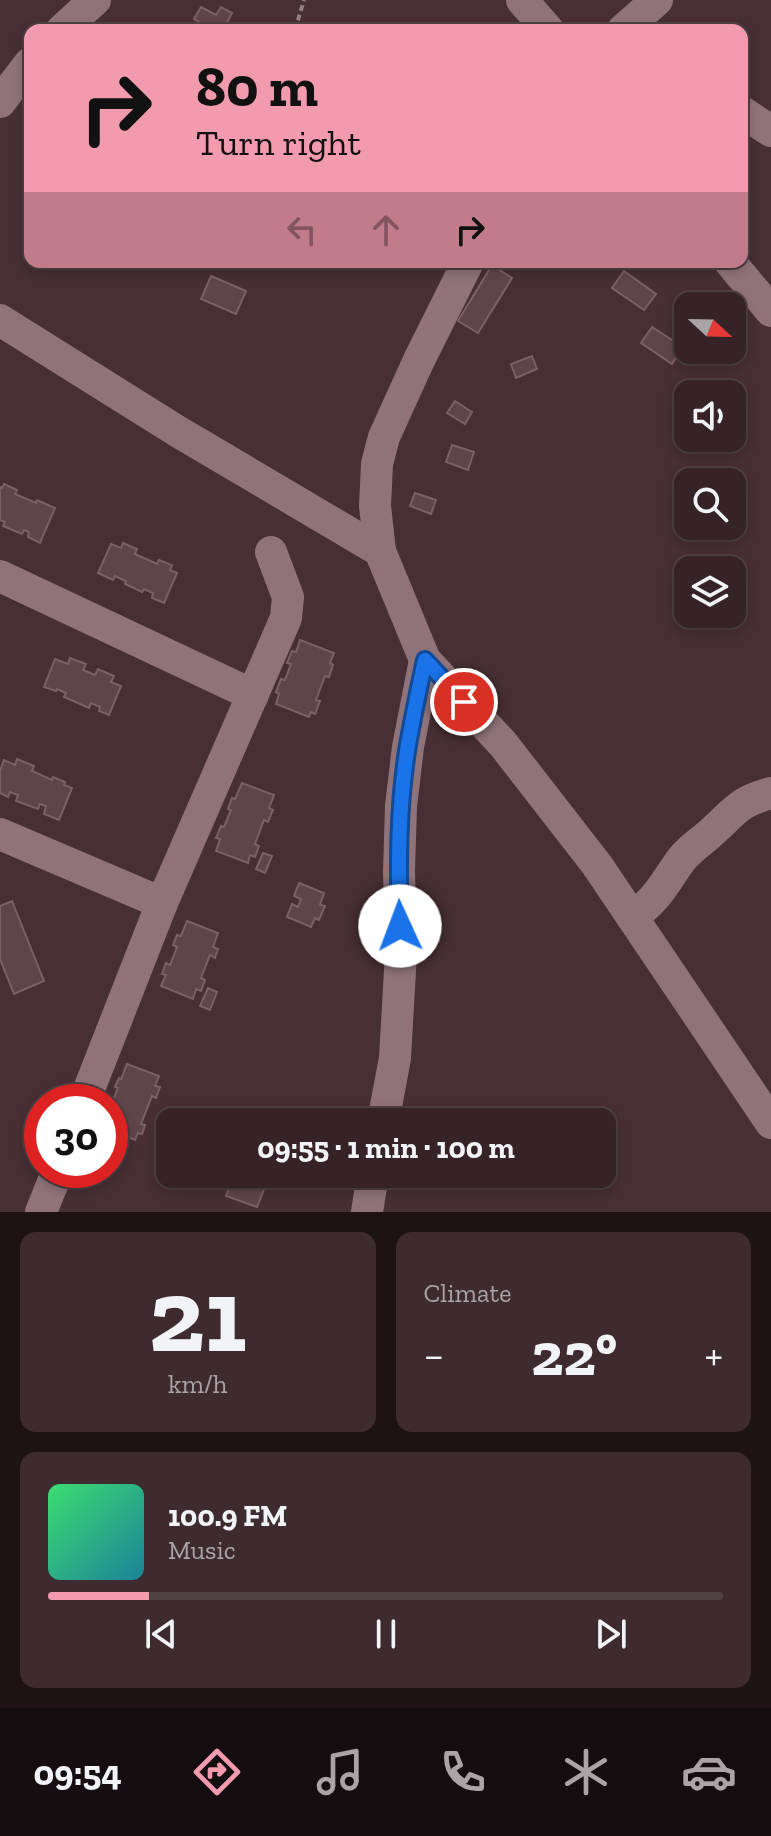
<!DOCTYPE html>
<html lang="en">
<head>
<meta charset="utf-8">
<style>
	:root { --surface:#352327; --page:#3d2b2f; --text:#f1f3f6; --muted:#aaa4a7; --line:#4f4044; --accent:#f29aae }
	body { margin:0; font-family:"Zilla Slab",serif; background:var(--page); color:var(--text); height:100vh; display:flex; flex-direction:column; font-size:30px; white-space:nowrap }
	* { box-sizing:border-box; margin:0 }
	p { font-size:26px; color:var(--muted) }
	.icon { flex:none; width:44px; height:44px; fill:none; stroke:currentColor; stroke-width:2; stroke-linecap:round; stroke-linejoin:round }
	.map { position:relative; height:1212px; overflow:hidden }
	.sheet { display:flex; flex-direction:column; gap:20px; padding:20px; background:#1d1315; flex:1 }
	.sheet>* { flex:none }
	.top-card { position:absolute; left:24px; top:24px; width:724px; height:244px; border-radius:16px; box-shadow:0 4px 12px #0003,0 0 0 2px var(--line); background:#f29aae; color:#111; overflow:hidden }
	.needle { width:52px; rotate:112deg }
	.fabs { position:absolute; left:674px; top:292px; display:grid; gap:16px }
	.fabs a { display:grid; place-items:center; width:72px; height:72px; border-radius:16px; background:var(--surface); box-shadow:0 4px 12px #0003,0 0 0 2px var(--line); font-size:40px }
	.speed { position:absolute; left:24px; top:1084px; display:flex; gap:16px; font-size:40px; font-weight:700; text-align:center }
	.speed>* { display:grid; place-content:center; width:104px; height:104px; border-radius:50%; background:var(--surface); box-shadow:0 4px 12px #0003,0 0 0 2px var(--line); line-height:1 }
	.speed .limit { border:12px solid #d22; background:#fff; color:#111 }
	.pin { position:absolute; display:grid; place-items:center; width:68px; height:68px; color:#fff; margin:-34px; border:4px solid #fff; border-radius:50%; box-shadow:0 2px 8px #0007 }
	.me { position:absolute; width:88px; margin:-44px; rotate:358deg; stroke-linejoin:round; filter:drop-shadow(0 0 6px #0008) }
	.turn { display:flex; align-items:center; gap:28px; height:168px; padding:0 40px; font-size:36px }
	.turn .icon { width:104px; height:104px; stroke-width:2.5 }
	.turn b { display:block; font-size:56px; line-height:68px }
	.lanes { display:flex; align-items:center; height:76px; padding:0 40px; background:#0003; justify-content:center; gap:40px; direction:ltr }
	.lanes .off { opacity:.35 }
	.big { font-size:60px; font-weight:800; line-height:1.1 }
	.sheet .tile { flex:1; display:flex; flex-direction:column; justify-content:center; gap:12px; min-width:0; padding:0 28px; border-radius:16px; background:var(--page) }
	.sheet .dial { align-items:center; gap:0 }
	.dial b { font-size:104px; line-height:1 }
	.song { display:flex; align-items:center; gap:24px }
	.cover { width:96px; height:96px; border-radius:12px; background:linear-gradient(135deg,hsl(140 70% 55%),hsl(190 70% 35%)) }
	.played { height:8px; border-radius:4px; background:linear-gradient(90deg,var(--accent) 15%,var(--line) 15%) }
	.keys { display:flex; justify-content:space-around; direction:ltr }
	.heat { display:flex; justify-content:space-between; align-items:center; font-size:44px; direction:ltr }
	.sheet .tiles { flex:1; display:grid; gap:20px; grid-template-columns:1fr 1fr }
	.tile:last-child { grid-column:span 2 }
	.trip { position:absolute; left:156px; top:1108px; width:460px; height:80px; border-radius:16px; background:var(--surface); box-shadow:0 4px 12px #0003,0 0 0 2px var(--line); font-weight:800; line-height:80px; text-align:center }
	.tabs { display:flex; height:128px; justify-content:space-around; align-items:center; background:#150e10; color:var(--muted) }
	.tabs .icon { width:56px; height:56px }
	.tabs .current { color:var(--accent) }
	.tabs b { font-size:36px; color:var(--text) }
	.map>svg:first-child { display:block }
	.building { fill:#5f454a; stroke:#7b6065; stroke-width:2 }
	.lines { fill:none; stroke-linecap:round; stroke-linejoin:round }
	.path { stroke:#927e82; stroke-width:4; stroke-dasharray:6 4; stroke-linecap:butt }
	.minor { stroke:#8f7379; stroke-width:32 }
	.route-casing { stroke:#114b97; stroke-width:20 }
	.route { stroke:#1a73e8; stroke-width:14 }
</style>
</head>
<body>
<div class="map">
<svg width="771" height="1212" viewBox="0 0 771 1212">
	<rect width="100%" height="100%" fill="#472f34"/>
	<g class="building">
		<path d="M201 7 216 15 221 7 232 13 223 30H213L194 19Z"/>
		<path d="M492 265 512 278 478 333 458 321Z"/>
		<path d="M624 271 656 294 644 310 612 288Z"/>
		<path d="M211 276 246 291 236 314 201 299Z"/>
		<path d="M652 327 683 347 672 364 641 343Z"/>
		<path d="M532 356 537 369 516 378 511 364Z"/>
		<path d="M455 401 472 412 465 424 447 413Z"/>
		<path d="M452 445 474 452 468 470 446 462Z"/>
		<path d="M4 484 17 490 15 494 36 503 37 500 55 508 40 543 28 537 29 532 24 530 22 534 3 526 5 522 0 520V487L2 488Z"/>
		<path d="M415 493 436 500 431 514 410 506Z"/>
		<path d="M123 543 137 549 135 554 157 564 159 560 172 565 170 570 177 573 164 603 152 598 153 593 144 589 142 592 125 584 126 581 115 576 113 580 98 573 111 544 121 548Z"/>
		<path d="M300 640 334 653 330 663 333 665 329 677 325 676 316 700 320 701 315 714 311 712 309 717 276 704 279 694 276 692 281 679 285 680 291 664 287 663 292 651 296 652Z"/>
		<path d="M70 658 86 664 83 670 95 675 98 669 114 676 111 682 121 686 109 715 99 711 100 707 91 703 89 708 64 697 66 693 57 689 56 691 44 687 55 659 68 664Z"/>
		<path d="M17 759 34 766 32 771 52 780 53 777 65 782 64 785 72 788 59 820 44 814 46 806 40 804 38 809 16 801 18 795 10 792 8 797 0 793V771L4 760 15 765Z"/>
		<path d="M242 783 274 795 269 808 273 810 268 822 264 820 255 844 259 846 255 857 250 855 248 863 216 851 220 839 216 838 221 826 224 827 231 810 228 809 232 798 235 799Z"/>
		<path d="M263 853 272 856 265 873 256 869Z"/>
		<path d="M299 883 324 893 320 905 325 906 319 920 315 918 311 927 287 917 292 904 298 907 301 899 294 896Z"/>
		<path d="M12 901 44 981 14 994 0 959V906Z"/>
		<path d="M187 921 218 933 213 947 218 949 215 958 210 955 201 978 205 980 201 991 196 989 193 999 161 986 166 975 162 974 166 963 170 965 177 947 173 945 177 935 181 936Z"/>
		<path d="M208 988 217 992 210 1010 200 1006Z"/>
		<path d="M127 1064 159 1076 155 1086 160 1087 156 1098 152 1096 141 1124 145 1125 142 1134 138 1133 135 1140 110 1130V1108L118 1088 115 1087 119 1078 121 1079Z"/>
		<path d="M234 1174H270L257 1207 226 1196Z"/>
	</g>
	<g class="lines">
		<path class="path" d="M295 30 304 0"/>
		<g class="minor">
			<path d="M522 0 548 30"/>
			<path d="M62 30 95 0"/>
			<path d="M623 30 657 0"/>
			<path d="M0 102 30 63"/>
			<path d="M742 112 771 131"/>
			<path d="M468 262 419 360 384 437 377 464 375 506 380 551 425 660 503 744 597 865 771 1123"/>
			<path d="M730 262 771 311"/>
			<path d="M0 320 177 431 380 551"/>
			<path d="M0 576 253 695"/>
			<path d="M0 834 162 903"/>
			<path d="M632 917C658 899 663 885 681 860 691 847 703 841 714 830 737 809 739 802 771 793"/>
			<path d="M84 1102 162 903 286 618 288 597 271 552"/>
			<path d="M383 1122 395 1058 401 953 399 871 401 806 408 747 425 660"/>
			<path d="M41 1212 58 1170"/>
			<path d="M367 1212 373 1174"/>
		</g>
	</g>
	<g class="lines">
		<defs>
			<path id="route" d="M400 926C398 866 398 805 408 745 413 717 419 688 425 660L464 702"/>
		</defs>
		<use href="#route" class="route-casing"/>
		<use href="#route" class="route"/>
	</g>
</svg>
<div class="fabs">
<a><svg class="needle" viewBox="-14 -14 28 28"><path d="M0-13l5 13h-10z" fill="#e53935"/><path d="M0 13l5-13h-10z" fill="#aaa4a7"/></svg></a>
<a><svg class="icon" aria-label="sound" viewBox="0 0 24 24"><path d="M4 9h4l5-4v14l-5-4H4zM17 9q2 3 0 6"/></svg></a>
<a><svg class="icon" aria-label="search" viewBox="0 0 24 24"><circle cx="10" cy="10" r="6"/><path d="M15 15l6 6"/></svg></a>
<a><svg class="icon" aria-label="layers" viewBox="0 0 24 24"><path d="M12 4l9 5-9 5-9-5zM3 14l9 5 9-5"/></svg></a>
</div>
<div class="speed"><div class="limit">30</div></div>
<div class="pin" style="left:464px;top:702px;background:#d93025"><svg class="icon" aria-label="arrive" viewBox="0 0 24 24"><path d="M6 21V4h12l-3 4 3 4H6"/></svg></div>
<svg class="me" style="left:400px;top:926px" viewBox="-20 -20 40 40"><circle r="19" fill="#fff"/><path d="M0-13L10 11 0 6-10 11z" fill="#1a73e8"/></svg>
<div class="trip">09:55 · 1 min · 100 m</div>
<div class="top-card">
<div class="turn"><svg class="icon" aria-label="right" viewBox="0 0 24 24"><path d="M7 20v-9h11M14 6l5 5-5 5"/></svg><div><b>80 m</b>Turn right</div></div>
<div class="lanes"><svg class="icon off" aria-label="left" viewBox="0 0 24 24"><path d="M17 20v-9H6M10 6l-5 5 5 5"/></svg><svg class="icon off" aria-label="ahead" viewBox="0 0 24 24"><path d="M12 20V5M6 11l6-6 6 6"/></svg><svg class="icon" aria-label="right" viewBox="0 0 24 24"><path d="M7 20v-9h11M14 6l5 5-5 5"/></svg></div>
</div>
</div>
<section class="sheet">
<div class="tiles">
<div class="tile dial"><b>21</b><p>km/h</p></div>
<div class="tile"><p>Climate</p>
<div class="heat"><a>−</a><b class="big">22°</b><a>+</a></div>
</div>
<div class="tile">
<div class="song"><i class="cover"></i><div><b>100.9 FM</b><p>Music</p></div></div>
<div class="played"></div>
<div class="keys"><svg class="icon" aria-label="previous" viewBox="0 0 24 24"><path d="M18 5L8 12l10 7zM5 5v14"/></svg><svg class="icon" aria-label="pause" viewBox="0 0 24 24"><path d="M8 5v14M16 5v14"/></svg><svg class="icon" aria-label="next" viewBox="0 0 24 24"><path d="M6 5l10 7-10 7zM19 5v14"/></svg></div>
</div>
</div>
</section>
<nav class="tabs">
<b>09:54</b>
<svg class="icon current" aria-label="directions" viewBox="0 0 24 24"><path d="M12 3l9 9-9 9-9-9zM9 14v-3h6M13 9l2 2-2 2"/></svg>
<svg class="icon" aria-label="music" viewBox="0 0 24 24"><path d="M9 18V5l10-2v13"/><circle cx="6" cy="18" r="3"/><circle cx="16" cy="16" r="3"/></svg>
<svg class="icon" aria-label="phone" viewBox="0 0 24 24"><path d="M5 4h4l2 5-3 2q2 4 5 5l2-3 5 2v4C11 20 4 13 5 4z"/></svg>
<svg class="icon" aria-label="climate" viewBox="0 0 24 24"><path d="M12 3v18M4 7l16 10M4 17L20 7"/></svg>
<svg class="icon" aria-label="car" viewBox="0 0 24 24"><path d="M5 17H2v-5l4-1 3-4h7l3 4 3 1v5h-3M9 17h6M6 11h13"/><circle cx="7" cy="17" r="2"/><circle cx="17" cy="17" r="2"/></svg>
</nav>
</body>
</html>
